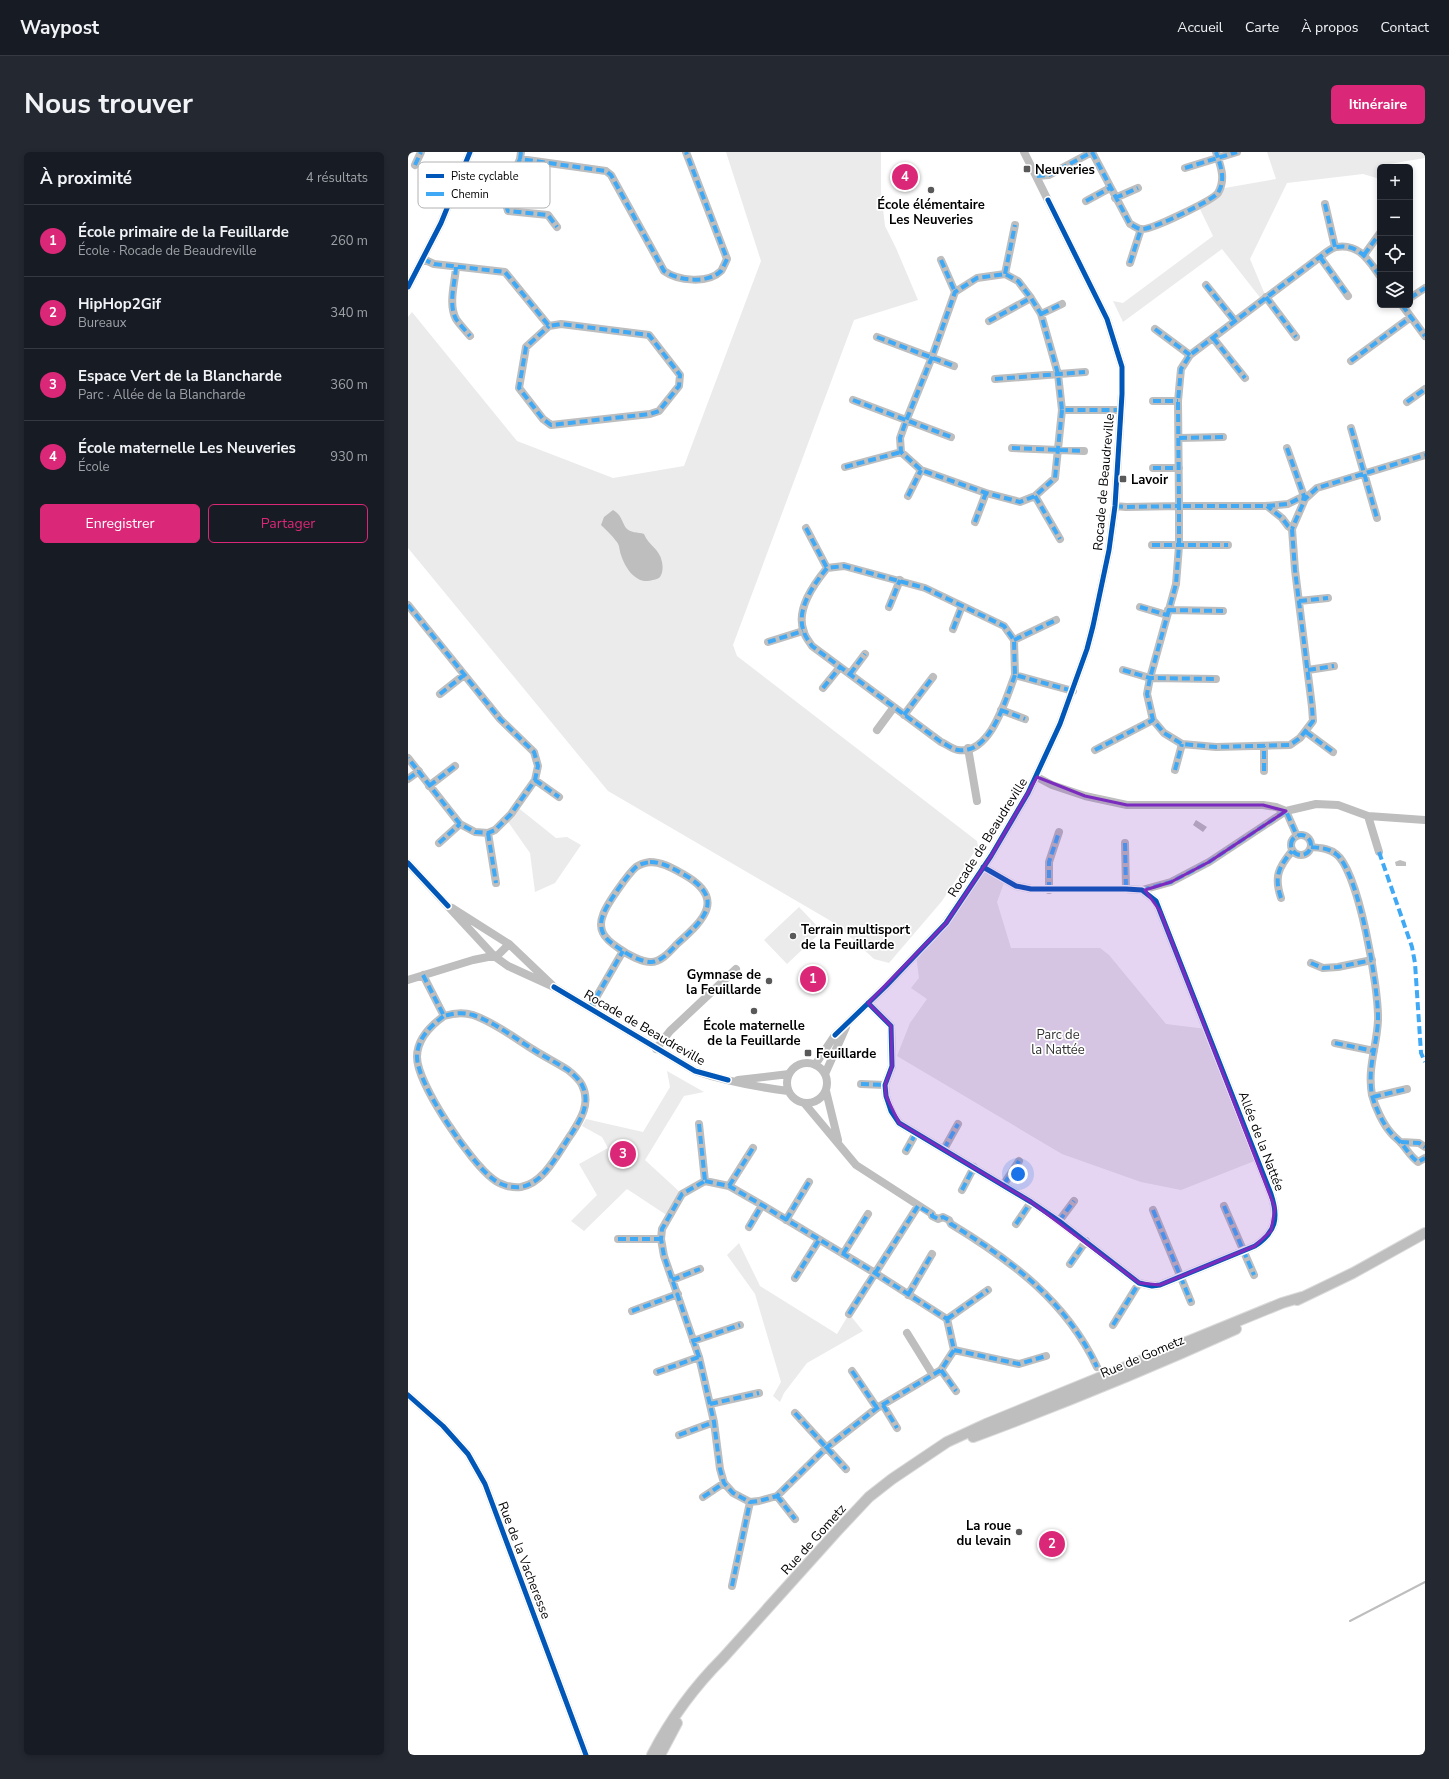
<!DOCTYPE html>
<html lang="fr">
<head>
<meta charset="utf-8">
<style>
  :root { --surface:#171b24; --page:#242831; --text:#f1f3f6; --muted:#9ea1a6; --line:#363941; --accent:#db2777 }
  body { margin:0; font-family:"Nunito Sans",sans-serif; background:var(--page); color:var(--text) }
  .controls { position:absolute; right:12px; top:12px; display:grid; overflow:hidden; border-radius:6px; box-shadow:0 2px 6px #0003 }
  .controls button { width:36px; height:36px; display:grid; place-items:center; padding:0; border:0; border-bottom:1px solid var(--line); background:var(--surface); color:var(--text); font:20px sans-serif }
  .you { position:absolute; left:610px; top:1022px; width:14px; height:14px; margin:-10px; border:3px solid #fff; border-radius:50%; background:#1a73e8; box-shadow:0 0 0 6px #1a73e833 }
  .badge { display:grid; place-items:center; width:26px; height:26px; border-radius:50%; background:var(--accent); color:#fff; font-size:13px; font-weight:700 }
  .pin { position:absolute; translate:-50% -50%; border:2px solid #fff; box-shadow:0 1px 4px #0006 }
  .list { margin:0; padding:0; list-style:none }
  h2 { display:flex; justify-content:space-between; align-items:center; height:52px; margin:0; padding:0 16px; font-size:17px }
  h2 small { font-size:13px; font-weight:400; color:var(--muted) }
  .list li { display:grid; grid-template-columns:26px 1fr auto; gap:12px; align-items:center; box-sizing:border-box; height:72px; padding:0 16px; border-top:1px solid var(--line) }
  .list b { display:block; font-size:15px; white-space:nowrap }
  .list p { margin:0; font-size:13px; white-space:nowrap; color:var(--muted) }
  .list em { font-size:13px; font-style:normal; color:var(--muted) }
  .actions { display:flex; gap:8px; padding:12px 16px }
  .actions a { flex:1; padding:9px 0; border:1px solid var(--accent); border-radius:6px; text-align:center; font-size:14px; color:var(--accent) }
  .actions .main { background:var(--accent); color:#fff }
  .icon { flex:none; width:22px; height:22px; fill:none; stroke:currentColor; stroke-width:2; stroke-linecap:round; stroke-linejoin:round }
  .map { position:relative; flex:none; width:1017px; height:1603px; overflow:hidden; border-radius:6px }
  header { display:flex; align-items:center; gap:24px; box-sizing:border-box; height:56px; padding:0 20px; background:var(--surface); border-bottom:1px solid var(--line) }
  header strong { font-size:19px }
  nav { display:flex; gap:22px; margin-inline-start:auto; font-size:14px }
  .intro { display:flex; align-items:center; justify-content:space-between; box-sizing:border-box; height:96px; padding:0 24px }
  h1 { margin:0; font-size:28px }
  .button { padding:10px 18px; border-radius:6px; background:var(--accent); color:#fff; font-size:14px; font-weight:700 }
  main { display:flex; gap:24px; padding:0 24px }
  aside { flex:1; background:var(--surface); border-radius:6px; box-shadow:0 2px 6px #0003 }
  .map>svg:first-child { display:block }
  .green { fill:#ebebeb }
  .water { fill:#bebebe }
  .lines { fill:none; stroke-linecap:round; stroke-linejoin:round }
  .stream { stroke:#bebebe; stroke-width:2 }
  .major-casing { stroke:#dbdbdb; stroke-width:12 }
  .minor { stroke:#bebebe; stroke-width:8 }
  .major { stroke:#bebebe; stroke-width:10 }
  .quiet { stroke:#3fa9f5; stroke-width:4; stroke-dasharray:8 4; stroke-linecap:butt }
  .cycleway-casing { stroke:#fff; stroke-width:8 }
  .cycleway { stroke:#0057b8; stroke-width:5 }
  .marked { fill:#7b2cbf; fill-opacity:0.2; stroke:#7b2cbf; stroke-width:3; stroke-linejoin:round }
  .poi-dot { fill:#595959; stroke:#fff; stroke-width:1.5 }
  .labels { text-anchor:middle; stroke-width:3.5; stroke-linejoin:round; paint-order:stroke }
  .poi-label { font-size:13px; font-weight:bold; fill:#000; stroke:#fff; text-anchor:start }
  .street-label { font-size:13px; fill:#000; stroke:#fff }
  .park-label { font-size:13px; fill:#323232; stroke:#fff }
  .key { fill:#fff; stroke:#b2b2b2; stroke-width:1 }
  .key-label { font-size:11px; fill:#000 }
</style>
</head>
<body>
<header>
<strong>Waypost</strong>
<nav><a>Accueil</a><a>Carte</a><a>À propos</a><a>Contact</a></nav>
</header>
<div class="intro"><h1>Nous trouver</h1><a class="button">Itinéraire</a></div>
<main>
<aside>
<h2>À proximité<small>4 résultats</small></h2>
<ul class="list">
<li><span class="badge">1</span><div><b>École primaire de la Feuillarde</b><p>École · Rocade de Beaudreville</p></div><em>260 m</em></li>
<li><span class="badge">2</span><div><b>HipHop2Gif</b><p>Bureaux</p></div><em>340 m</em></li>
<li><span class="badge">3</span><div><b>Espace Vert de la Blancharde</b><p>Parc · Allée de la Blancharde</p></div><em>360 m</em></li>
<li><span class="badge">4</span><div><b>École maternelle Les Neuveries</b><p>École</p></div><em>930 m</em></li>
</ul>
<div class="actions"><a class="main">Enregistrer</a><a>Partager</a></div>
</aside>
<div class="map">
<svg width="1017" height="1603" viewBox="0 0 1017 1603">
  <rect width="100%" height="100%" fill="#fff"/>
  <path class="green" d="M318,0H473V39L477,74L488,96L510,148L446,168L325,493L329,504L569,689L570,694L534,749L481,811L466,807L428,772L200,639L0,396V165L4,160L109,289L205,326L276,314L353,109Z
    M859,0H1017V6L975,13L976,15H972V27L955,22L879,31L842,107L858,145L854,148L814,97L715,170L705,149L715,151L805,84L790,53L811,37L868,27Z
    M108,654L148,686L159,685L173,693L147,731L127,740L122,701L98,667Z
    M575,715L597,728L589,750L603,796H692L701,803L758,872L798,877L849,1008L773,1038L733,1030L654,1002L489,904L502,871L519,847L503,836L511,826L508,803Z
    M391,755L414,779L379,812L356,788Z
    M259,919L296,940L276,944L237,1008L274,1042L260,1064L219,1037L176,1079L163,1069L189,1043L171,1012L200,996L194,985L174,974L178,967L235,980L262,935Z
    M331,1091L352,1134L429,1182L441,1162L455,1179L399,1211L376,1241L372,1250L365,1244L373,1230L347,1142L319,1103Z"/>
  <path class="water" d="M205,358C213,362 214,370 218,376C222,381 230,380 236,382C240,393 252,397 254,410C255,414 255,421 252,425C249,428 244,428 240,429C226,430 217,415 213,403C211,398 212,393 208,389C204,383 198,378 193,373L196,365Z
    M788,668L799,675L795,680L785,673Z
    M992,708L998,710V714H988L987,710Z"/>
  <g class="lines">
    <path class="stream" d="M942,1469L1017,1430"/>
    <g class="major-casing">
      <path id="major" d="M889,1148L945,1121L1017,1081
        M565,1285C654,1252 742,1216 828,1177
        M244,1603C263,1566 286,1535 315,1506L430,1378L461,1345L484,1327L539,1290L578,1272L874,1151L894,1145
        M252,1603L269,1571"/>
    </g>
    <path class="minor" d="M113,0L112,7L198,19L203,23L256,119C270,129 300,132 313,119C315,116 317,111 319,107L278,0
      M684,0L722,72C725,73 729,77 733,77C742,79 805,48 810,41C818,27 813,15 808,0
      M112,7C107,19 94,46 100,59L140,63L149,75
      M7,13L13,0
      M777,16L829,0
      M629,24L641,23L684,0
      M707,46L730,36
      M678,49L702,36
      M917,52L927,95
      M956,103L972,81
      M912,105L940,144
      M15,107L26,112L97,120L141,174L153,172L241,183L272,223L271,234L251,259L242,262L143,273L135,267L111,236L118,195L141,174
      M533,108L547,140
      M722,111L733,77
      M48,115C47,131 40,152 48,167C52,173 58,179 62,184
      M597,122L607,73
      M972,124C960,108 951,91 928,95C923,96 916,102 912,105L782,203L773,217L770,249L771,354H859L880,352L892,346L897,347L909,336L1017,303
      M798,133L827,169
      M0,135L33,71L62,0
      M858,145L888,185
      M1002,146L1017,136
      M994,153L1017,184
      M633,162L654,152
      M581,169L623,146
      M747,177L782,203
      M469,185L546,214
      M805,186L837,226
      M943,209L1003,165
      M587,227L677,220
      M445,248L543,285
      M745,249H770
      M999,250L1017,237
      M654,258L647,326L627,344L612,350L578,341L513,318L493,300L492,286L498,269L524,205L547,140L569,126L597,122L610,129L623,146L633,162L650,222L654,258H713
      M943,276L969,366
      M771,286L815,285
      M604,296L676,299
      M879,296L897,347L884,377
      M437,315L493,300
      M745,316H771
      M500,344L513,318
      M627,344L652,387
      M707,354L718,355L771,354V394L768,432L742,526L739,542L745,568L756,581L774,592L808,595L882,593L892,586L905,569L904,555L887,418L884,377L880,374L874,366L859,354
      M567,370L578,341
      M398,376L419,416
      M744,393H820
      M891,449L920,446
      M0,453L92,567L126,600L130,614L127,628L103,662L87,678L80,681L67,680L52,672L0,606
      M481,455L492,428
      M732,455L759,463
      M760,458L815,459
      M545,477L554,454
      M606,488L648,468
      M360,490L395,479
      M715,518L742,526L808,527
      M900,518L926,514
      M442,522L457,502
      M607,523C598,546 583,603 550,598C544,597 538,592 533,590L404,494C401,489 397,485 396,480C387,458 406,432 419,416L436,414L517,436L596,474L606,488L607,523L665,539
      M415,536L432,515
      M32,542L56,523
      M593,558L617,567
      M496,563L525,525
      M469,578L486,555
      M898,580L925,600
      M560,596L569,649
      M687,598L745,568
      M767,618L774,592
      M856,619V594
      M629,625L644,633L677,644L719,653H855L868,655L878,659L908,652L930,653L960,664L1017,668
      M0,627L11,619
      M127,628L151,645
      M21,634L47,614
      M960,664L971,700
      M80,681L88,731
      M883 693a10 10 0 1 1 20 0a10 10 0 1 1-20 0Z
      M31,691L52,672
      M717,691L718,737
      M903,695C912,696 921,696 928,702C951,719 971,838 970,868C969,894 959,916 964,943C967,955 975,972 983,981C986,985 991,988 994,992C999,998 1003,1005 1010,1010L1017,1006
      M242,710C254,710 264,716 275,722C318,746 297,767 270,791C263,798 254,810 243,810C234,810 220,803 212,797C206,793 198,788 195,781C192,775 193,768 195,763C198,753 220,722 228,715C232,712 236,711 242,710Z
      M0,711L86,804L100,814L146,835L287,919C317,929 349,935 380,939
      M641,738V710L651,680
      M734,738L763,730L801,710L878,659L889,684
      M873,746C866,725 870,716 884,699
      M44,756L101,792L144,833
      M903,811L915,816L930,815L964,808
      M15,823L36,864C46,861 55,860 65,863C86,870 108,887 126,898C137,905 149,911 160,918C165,922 171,927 174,933C183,951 173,967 164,981C151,999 137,1031 113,1035C103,1036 92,1033 85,1027C63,1011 9,932 9,905C9,887 22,874 36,864
      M0,828L65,808L90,803L101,792
      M460,851L483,874L484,914L477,933L478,944L483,959L491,971L623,1050L651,1069L731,1131L744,1134L752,1133L847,1094C868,1080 871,1066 863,1042L748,749L734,738L718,737H623L608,734L575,715
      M182,856L215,799
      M927,891L966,899
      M248,897L262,879L328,817
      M379 931a20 20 0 1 1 40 0a20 20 0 1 1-40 0Z
      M407,913L427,883L478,834L538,771L583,704L620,641L652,572L679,497L685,474L701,398L707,354L714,242V215L699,167L616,0
      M417,922L438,875
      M330,928L381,922
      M453,932L477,933
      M418,939L430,988
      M965,945L999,937
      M397,952L448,1013L524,1062V1064L530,1067L535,1065L541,1068L543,1072C604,1109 658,1149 689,1215
      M291,972L297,1029
      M993,990L1011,991L1017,995
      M536,997L550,972
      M498,999L508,981
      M297,1029L321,1034L354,1053L467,1121L539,1167L546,1198L533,1218L469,1256L418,1296L369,1344L351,1349L342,1350L325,1341L316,1331L312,1317L306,1270L291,1205L256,1104L253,1087L254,1077L274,1042Z
      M596,1032L611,1009
      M321,1034L345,996
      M554,1038L566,1015
      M816,1054L846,1123
      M745,1058L783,1150
      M378,1068L401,1030
      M651,1069L666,1049
      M608,1072L623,1050
      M341,1075L354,1053
      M210,1087H253
      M435,1102L460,1062
      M662,1112L678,1089
      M387,1126L411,1088
      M264,1128L292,1117
      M500,1143L524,1102
      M224,1159L270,1142
      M441,1162L510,1054
      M539,1167L580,1138
      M705,1173L731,1131
      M499,1181L525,1223
      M285,1189L332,1173
      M546,1198L611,1212L638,1204
      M533,1218L548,1239
      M444,1219L469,1256
      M249,1220L291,1205
      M0,1243L35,1274L60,1302L77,1332L178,1603
      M302,1252L351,1241
      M475,1253L489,1276
      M387,1261L438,1317
      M271,1283L306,1270
      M369,1344L387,1367
      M295,1345L316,1331
      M324,1434L342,1350"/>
    <use href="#major" class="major"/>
    <path class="quiet" d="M113,0L112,7L198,19L203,23L256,119C270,129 300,132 313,119C315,116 317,111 319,107L278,0
      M684,0L722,72C725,73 729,77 733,77C742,79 805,48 810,41C818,27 813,15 808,0
      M112,7C107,19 94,46 100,59L140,63L149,75
      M7,13L13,0
      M777,16L829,0
      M629,24L641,23L684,0
      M707,46L730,36
      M678,49L702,36
      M917,52L927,95
      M956,103L972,81
      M912,105L940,144
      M15,107L26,112L97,120L141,174L153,172L241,183L272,223L271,234L251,259L242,262L143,273L135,267L111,236L118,195L141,174
      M533,108L547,140
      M722,111L733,77
      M48,115C47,131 40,152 48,167C52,173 58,179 62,184
      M597,122L607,73
      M972,124C960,108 951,91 928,95C923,96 916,102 912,105L782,203L773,217L770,249L771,354H859L880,352L892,346L897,347L909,336L1017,303
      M798,133L827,169
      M858,145L888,185
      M1002,146L1017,136
      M994,153L1017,184
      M633,162L654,152
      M581,169L623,146
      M747,177L782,203
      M469,185L546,214
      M805,186L837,226
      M943,209L1003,165
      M587,227L677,220
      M445,248L543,285
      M745,249H770
      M999,250L1017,237
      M654,258L647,326L627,344L612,350L578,341L513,318L493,300L492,286L498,269L524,205L547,140L569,126L597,122L610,129L623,146L633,162L650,222L654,258H713
      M943,276L969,366
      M771,286L815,285
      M604,296L676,299
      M879,296L897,347L884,377
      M437,315L493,300
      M745,316H771
      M500,344L513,318
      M627,344L652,387
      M707,354L718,355L771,354V394L768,432L742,526L739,542L745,568L756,581L774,592L808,595L882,593L892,586L905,569L904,555L887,418L884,377L880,374L874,366L859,354
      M567,370L578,341
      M398,376L419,416
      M744,393H820
      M891,449L920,446
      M0,453L92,567L126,600L130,614L127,628L103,662L87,678L80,681L67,680L52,672L0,606
      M481,455L492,428
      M732,455L759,463
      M760,458L815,459
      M545,477L554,454
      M606,488L648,468
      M360,490L395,479
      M715,518L742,526L808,527
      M900,518L926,514
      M442,522L457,502
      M607,523C598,546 583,603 550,598C544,597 538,592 533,590L404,494C401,489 397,485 396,480C387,458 406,432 419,416L436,414L517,436L596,474L606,488L607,523L665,539
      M415,536L432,515
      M32,542L56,523
      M593,558L617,567
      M496,563L525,525
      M898,580L925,600
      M687,598L745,568
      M767,618L774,592
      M856,619V594
      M0,627L11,619
      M127,628L151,645
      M21,634L47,614
      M80,681L88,731
      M883 693a10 10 0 1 1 20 0a10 10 0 1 1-20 0Z
      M31,691L52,672
      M717,691L718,737
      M903,695C912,696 921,696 928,702C951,719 971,838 970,868C969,894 959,916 964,943C967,955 975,972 983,981C986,985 991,988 994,992C999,998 1003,1005 1010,1010L1017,1006
      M971,700L1004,795L1007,811L1013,901L1017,910
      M242,710C254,710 264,716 275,722C318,746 297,767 270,791C263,798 254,810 243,810C234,810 220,803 212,797C206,793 198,788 195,781C192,775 193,768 195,763C198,753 220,722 228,715C232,712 236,711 242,710Z
      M641,738V710L651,680
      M734,738L763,730L801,710L878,659L889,684
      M873,746C866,725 870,716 884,699
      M903,811L915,816L930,815L964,808
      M15,823L36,864C46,861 55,860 65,863C86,870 108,887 126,898C137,905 149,911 160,918C165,922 171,927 174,933C183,951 173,967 164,981C151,999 137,1031 113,1035C103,1036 92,1033 85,1027C63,1011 9,932 9,905C9,887 22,874 36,864
      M182,856L215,799
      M927,891L966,899
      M453,932L477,933
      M965,945L999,937
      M291,972L297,1029
      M993,990L1011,991L1017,995
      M536,997L550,972
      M498,999L508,981
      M297,1029L321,1034L354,1053L467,1121L539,1167L546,1198L533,1218L469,1256L418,1296L369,1344L351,1349L342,1350L325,1341L316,1331L312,1317L306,1270L291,1205L256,1104L253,1087L254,1077L274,1042Z
      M596,1032L611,1009
      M321,1034L345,996
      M554,1038L566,1015
      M816,1054L846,1123
      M745,1058L783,1150
      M378,1068L401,1030
      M651,1069L666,1049
      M608,1072L623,1050
      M341,1075L354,1053
      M210,1087H253
      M435,1102L460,1062
      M662,1112L678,1089
      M387,1126L411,1088
      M264,1128L292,1117
      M500,1143L524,1102
      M224,1159L270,1142
      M441,1162L510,1054L524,1062V1064L530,1067L535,1065L541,1068L543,1072C604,1109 658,1149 689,1215
      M539,1167L580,1138
      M705,1173L731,1131
      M285,1189L332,1173
      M546,1198L611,1212L638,1204
      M533,1218L548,1239
      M444,1219L469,1256
      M249,1220L291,1205
      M302,1252L351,1241
      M475,1253L489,1276
      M387,1261L438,1317
      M271,1283L306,1270
      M369,1344L387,1367
      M295,1345L316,1331
      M324,1434L342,1350"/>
    <g class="cycleway-casing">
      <path id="cycleway" d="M0,135L33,71L62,0
        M0,711L40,754
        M146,835L287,919L320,928
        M460,851L483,874L484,914L477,933L478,944L483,959L491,971L623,1050L651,1069L731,1131L744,1134L752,1133L847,1094C868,1080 871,1066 863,1042L748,749L734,738L718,737H623L608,734L575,715
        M427,883L478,834L538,771L583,704L620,641L652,572L679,497L685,474L701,398L707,354L714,242V215L699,167L640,48
        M0,1243L35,1274L60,1302L77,1332L178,1603"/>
    </g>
    <use href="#cycleway" class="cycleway"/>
  </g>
  <path class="marked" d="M629,625L677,644L719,653H855L878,659L801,710L763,730L737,738L752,759L867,1056L863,1079L847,1094L752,1133L731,1131L623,1050L491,971L478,944L477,933L484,914L483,874L460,851L538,771L583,704Z"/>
  <g class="poi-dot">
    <rect x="615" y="13" width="8" height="8" rx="2"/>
    <circle cx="523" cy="38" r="4"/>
    <rect x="711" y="323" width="8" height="8" rx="2"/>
    <circle cx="385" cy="784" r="4"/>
    <circle cx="361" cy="829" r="4"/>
    <circle cx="346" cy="859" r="4"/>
    <rect x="396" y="897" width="8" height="8" rx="2"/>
    <circle cx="611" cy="1380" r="4"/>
  </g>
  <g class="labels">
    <g class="poi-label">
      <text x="627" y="22">Neuveries</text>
      <text x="523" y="57" text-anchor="middle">École élémentaire<tspan x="523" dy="15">Les Neuveries</tspan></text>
      <text x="723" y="332">Lavoir</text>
      <text x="393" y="782">Terrain multisport<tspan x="393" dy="15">de la Feuillarde</tspan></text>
      <text x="353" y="827" text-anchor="end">Gymnase de<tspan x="353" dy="15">la Feuillarde</tspan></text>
      <text x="346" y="878" text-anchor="middle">École maternelle<tspan x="346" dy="15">de la Feuillarde</tspan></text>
      <text x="408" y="906">Feuillarde</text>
      <text x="603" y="1378" text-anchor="end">La roue<tspan x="603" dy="15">du levain</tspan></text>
    </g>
    <g class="street-label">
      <text transform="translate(695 330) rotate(-85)" y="5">Rocade de Beaudreville</text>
      <text transform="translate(579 685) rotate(-58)" y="5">Rocade de Beaudreville</text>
      <text transform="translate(237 875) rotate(30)" y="5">Rocade de Beaudreville</text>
      <text transform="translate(854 989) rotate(69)" y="5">Allée de la Nattée</text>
      <text transform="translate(734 1204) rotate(-23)" y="5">Rue de Gometz</text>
      <text transform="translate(405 1387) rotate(-48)" y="5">Rue de Gometz</text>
      <text transform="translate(117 1408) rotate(69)" y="5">Rue de la Vacheresse</text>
    </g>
    <g class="park-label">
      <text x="650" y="887">Parc de<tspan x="650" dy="15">la Nattée</tspan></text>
    </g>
  </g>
  <rect x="10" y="10" width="132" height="46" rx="6" class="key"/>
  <rect x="18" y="22" width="18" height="4" fill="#0057b8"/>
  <rect x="18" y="40" width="18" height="4" fill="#3fa9f5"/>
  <g class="key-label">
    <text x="43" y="28">Piste cyclable</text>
    <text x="43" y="46">Chemin</text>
  </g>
</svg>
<div class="controls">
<button>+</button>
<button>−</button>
<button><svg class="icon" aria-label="locate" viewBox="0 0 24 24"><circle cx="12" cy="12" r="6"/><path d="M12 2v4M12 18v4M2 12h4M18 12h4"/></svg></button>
<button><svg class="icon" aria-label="layers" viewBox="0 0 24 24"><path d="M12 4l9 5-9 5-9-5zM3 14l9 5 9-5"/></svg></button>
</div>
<div class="you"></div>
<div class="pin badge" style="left:405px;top:827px">1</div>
<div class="pin badge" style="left:644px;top:1392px">2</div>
<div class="pin badge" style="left:215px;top:1002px">3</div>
<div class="pin badge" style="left:497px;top:25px">4</div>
</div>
</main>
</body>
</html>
